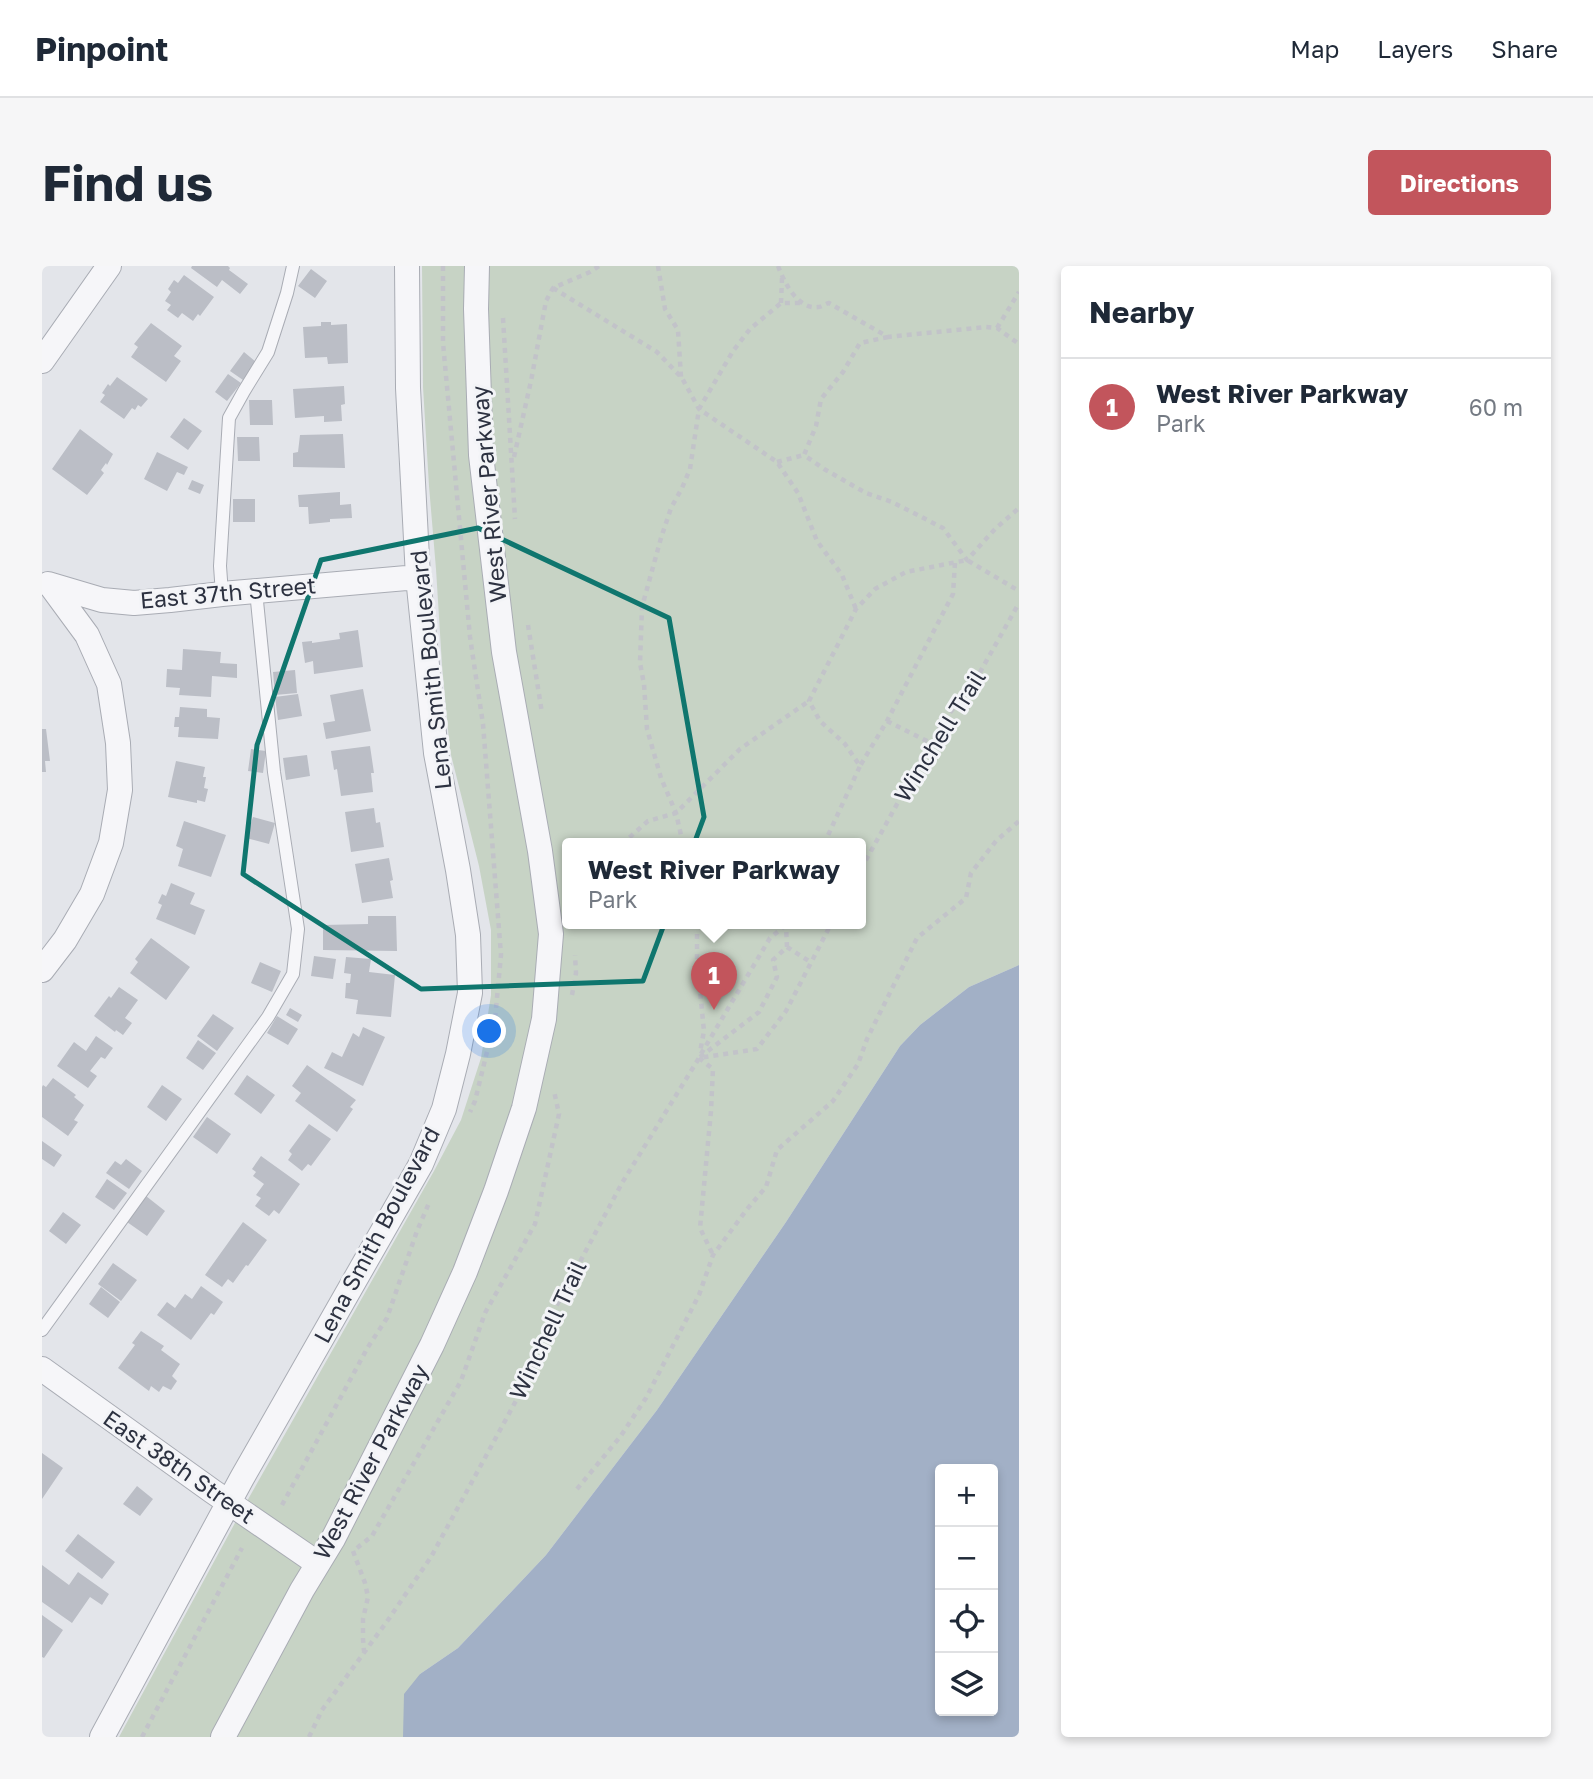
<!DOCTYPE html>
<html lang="en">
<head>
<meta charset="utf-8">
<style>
  :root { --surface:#fff; --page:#f6f6f7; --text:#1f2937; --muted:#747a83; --line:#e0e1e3; --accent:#c2555c }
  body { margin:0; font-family:"Golos Text",sans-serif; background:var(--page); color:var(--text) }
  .controls { position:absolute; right:21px; bottom:21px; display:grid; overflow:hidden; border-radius:7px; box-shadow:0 4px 10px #0003 }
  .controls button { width:63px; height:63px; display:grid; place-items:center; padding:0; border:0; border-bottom:2px solid var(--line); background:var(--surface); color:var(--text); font:35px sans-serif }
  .you { position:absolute; left:448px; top:766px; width:24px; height:24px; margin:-18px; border:5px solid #fff; border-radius:50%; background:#1a73e8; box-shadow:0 0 0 10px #1a73e833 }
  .badge { display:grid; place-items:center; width:46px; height:46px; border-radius:50%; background:var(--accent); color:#fff; font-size:23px; font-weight:700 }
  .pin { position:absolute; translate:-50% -58px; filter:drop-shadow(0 2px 4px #0008) }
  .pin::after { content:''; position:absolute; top:37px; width:24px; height:21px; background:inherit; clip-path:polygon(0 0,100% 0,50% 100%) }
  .popup { position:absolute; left:520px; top:572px; width:304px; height:91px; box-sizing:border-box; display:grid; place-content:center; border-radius:7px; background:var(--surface); filter:drop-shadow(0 2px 5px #0005); font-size:23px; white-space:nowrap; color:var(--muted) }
  .popup b { font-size:26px; color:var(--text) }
  .popup::after { content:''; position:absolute; left:50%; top:100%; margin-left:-14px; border:14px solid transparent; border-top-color:var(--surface) }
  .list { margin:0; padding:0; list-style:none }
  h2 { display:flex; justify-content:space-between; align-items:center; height:91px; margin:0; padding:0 28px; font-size:30px }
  h2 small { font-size:23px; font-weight:400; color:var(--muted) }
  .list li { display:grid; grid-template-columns:46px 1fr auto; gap:21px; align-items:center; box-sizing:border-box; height:98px; padding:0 28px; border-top:2px solid var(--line) }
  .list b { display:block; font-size:26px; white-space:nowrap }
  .list p { margin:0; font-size:23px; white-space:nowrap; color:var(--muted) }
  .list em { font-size:23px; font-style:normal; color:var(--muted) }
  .icon { flex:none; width:38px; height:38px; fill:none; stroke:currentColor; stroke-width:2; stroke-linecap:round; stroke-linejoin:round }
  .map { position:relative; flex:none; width:977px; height:1471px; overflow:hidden; border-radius:7px }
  header { display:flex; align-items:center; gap:42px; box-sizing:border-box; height:98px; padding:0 35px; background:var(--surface); border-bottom:2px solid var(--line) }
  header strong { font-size:33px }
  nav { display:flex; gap:38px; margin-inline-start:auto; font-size:24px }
  .intro { display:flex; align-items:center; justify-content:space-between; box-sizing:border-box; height:168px; padding:0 42px }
  h1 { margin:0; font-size:49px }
  .button { padding:18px 32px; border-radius:7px; background:var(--accent); color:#fff; font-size:24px; font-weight:700 }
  main { display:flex; gap:42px; padding:0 42px }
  aside { flex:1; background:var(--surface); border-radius:7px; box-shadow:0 4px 10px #0003 }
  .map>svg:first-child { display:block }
  .green { fill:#c7d3c5; fill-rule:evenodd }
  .water { fill:#a2b0c6; fill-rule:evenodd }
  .building { fill:#bbbec6 }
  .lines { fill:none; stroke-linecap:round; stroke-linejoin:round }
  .lane-casing { stroke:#a9acb4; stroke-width:14 }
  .street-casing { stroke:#a9acb4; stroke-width:26 }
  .path { stroke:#c2c3c9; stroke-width:4.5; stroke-dasharray:5 5; stroke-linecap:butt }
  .lane { stroke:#f6f6f9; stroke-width:12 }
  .street { stroke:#f6f6f9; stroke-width:24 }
  .marked { fill:none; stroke:#0f766e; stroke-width:5; stroke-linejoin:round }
  .labels { text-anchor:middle; stroke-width:6; stroke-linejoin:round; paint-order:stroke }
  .street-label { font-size:23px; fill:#2d3241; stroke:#f3f4f7 }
</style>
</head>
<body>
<header>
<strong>Pinpoint</strong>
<nav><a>Map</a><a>Layers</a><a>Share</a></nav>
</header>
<div class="intro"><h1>Find us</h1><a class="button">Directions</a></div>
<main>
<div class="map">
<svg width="977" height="1471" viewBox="0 0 977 1471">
  <rect width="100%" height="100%" fill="#e3e5ea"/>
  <path class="green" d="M380,0H977V699L927,721L878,759L858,780L744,956L615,1144L504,1289L416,1382L378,1408L361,1471H77L200,1244L392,905L419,854L439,792L449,729V664L437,600L408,485L400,399L394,303L387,220L381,121ZM525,578H819V658H525Z"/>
  <path class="water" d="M977,699V1471H361L362,1428L378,1408L416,1382L504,1289L615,1144L744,956L858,780L878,759L927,721ZM898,1203H951V1445H898Z"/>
  <path class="building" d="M150,0H186L188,2L187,4L206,18L198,28L180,14L175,21L149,2Z
    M269,3L285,15L273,32L256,20Z
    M142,9L172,31L158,50L156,48L151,55L140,47L136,52L125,44L129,39L123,35L129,26L126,23L132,14L136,17Z
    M279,56H289V59L305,58L306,97L286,98L285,91L263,92L261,61L279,60Z
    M109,57L140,80L132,90L139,95L124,116L89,91L96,81L92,78Z
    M202,86L214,96L201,114L188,105Z
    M186,108L199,117L185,135L173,126Z
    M75,111L106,133L99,141L96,139L93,144L90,142L82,153L58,136L63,129L60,127L66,118L68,120Z
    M302,120L303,138L299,139L300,155L282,156V150L253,152L251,123Z
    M207,134H230L231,159H208Z
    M142,152L160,165L146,184L128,171Z
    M38,163L71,188L65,199L64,197L59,204L62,207L45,229L10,203Z
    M301,168L303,202L251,201V187L256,186L258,169Z
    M195,171H217L218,195H196Z
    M115,186L146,201L142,209L135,206L125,225L102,213Z
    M150,214L162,219L158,228L146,223Z
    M298,226V239L309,238L310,252L288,253V256L267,258L266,241H257L256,229Z
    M191,233H213V256H191Z
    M316,364L321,401L272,408L271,395L263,397L260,376L270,375V377L298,373L297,367Z
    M141,383L179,386L178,397L195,398V412L170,410L169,431L137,429L138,422L124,421L125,403L140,404Z
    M253,404L255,427L233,429L231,406Z
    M321,423L329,465L284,473L281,457L293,455L288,429Z
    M256,428L260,450L236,454L233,431Z
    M138,441L165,443V451L178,452L176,473L136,471L137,461H132L133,451H137Z
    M0,463H4L8,495H3L4,506H0Z
    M328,480L332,507H329L331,526L299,530L295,503L292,504L289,485Z
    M209,483L224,485L221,507L206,505Z
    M265,489L268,510L244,514L241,492Z
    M134,495L163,501L161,511H164L162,522L166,523L163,536L155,534V537L126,531Z
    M332,542L334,557L338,556L342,581L309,586L303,546Z
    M211,551L233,557L227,578L204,572Z
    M142,555L184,569L169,611L136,600L141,583L134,580Z
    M347,592L351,614L348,615L351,632L320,637L313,598Z
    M129,617L153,627L148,638L163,644L153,669L114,653L120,639L116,637L120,628L124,630Z
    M326,650H354L355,685L281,684V659L326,658Z
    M109,672L148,701L124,734L88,707L96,696L93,693Z
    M272,690L294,693L291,713L269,710Z
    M304,691L329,693L327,706L353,709L349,751L314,748L316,734L303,732L304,717H308L309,708L302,707Z
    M218,696L239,705L230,726L209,717Z
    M77,721L96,734L83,752L90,757L81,769L74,764L73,766L52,750L67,730L69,732Z
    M248,742L260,749L256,756L244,749Z
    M171,748L192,762L175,785L155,770Z
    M235,750L256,763L246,779L225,767Z
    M321,761L343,771L321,820L282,802L290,786L300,791L311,767L317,771Z
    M54,770L71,782L63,793L59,791L48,805L55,810L46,822L15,800L32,776L44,785Z
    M156,774L174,787L161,804L144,792Z
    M265,799L314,834L308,841L311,843L295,866L253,835L259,827L250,820Z
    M205,809L233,829L219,848L192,828Z
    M11,812L34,829L32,831L42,839L32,854L36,856L26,870L0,851V821L1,819L4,821Z
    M120,819L140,833L124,855L105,841Z
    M165,851L189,868L175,888L151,871Z
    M267,858L289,873L269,900L266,898L260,905L246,894L250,888L247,885Z
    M0,875L20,889L12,901L0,893Z
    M219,890L258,918L237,948L232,944L227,950L213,940L219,932L214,929L222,918L211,910L214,906L210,903Z
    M84,893L100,905L87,923L64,907L73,895L79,899Z
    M65,913L85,927L72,944L53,931Z
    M104,930L123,945L105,970L85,956Z
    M21,946L39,959L24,978L7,965Z
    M201,956L225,974L206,1000L204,999L191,1017L186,1013L180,1021L163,1009Z
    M71,997L95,1014L79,1035L56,1018Z
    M159,1020L181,1036L172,1049L169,1047L149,1074L115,1049L125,1036L133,1042L143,1028L150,1033Z
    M59,1021L78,1036L66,1052L47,1038Z
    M99,1065L122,1080L119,1084L138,1098L130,1110L135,1115L129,1124L121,1120L117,1126L109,1120L107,1125L76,1102L93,1079L90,1077Z
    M0,1187L21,1202L0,1233Z
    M95,1220L111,1233L98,1250L81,1238Z
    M36,1268L73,1296L60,1313L23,1285Z
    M0,1299L27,1319L36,1306L67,1328L60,1339L48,1331L30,1357L0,1336Z
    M0,1349L21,1364L2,1392L0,1391Z"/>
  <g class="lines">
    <g class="lane-casing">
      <path id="lane" d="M180,328L178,300L187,152L202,125L226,86L245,27L251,0
        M0,1064L226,751L251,708L256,663L232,506L214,325"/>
    </g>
    <g class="street-casing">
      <path id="street" d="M0,95L67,0
        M6,318L60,334L92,337L128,334L180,328L376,311
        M0,704L23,674L50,628L69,577L78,524L76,477L67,418L45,369L9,320
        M0,1103L170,1225L275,1297
        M60,1471L200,1212L379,898L402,843L416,788L428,727L426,669L416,604L394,487L376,311L366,122L365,0
        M181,1471L260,1324L291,1273L390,1079L423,1006L454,925L482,842L502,753L509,668L498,585L462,386L439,189L434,43L435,0"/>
    </g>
    <path class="path" d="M401,0V77L428,371L441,458L459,689L453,753L433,835L428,846
      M616,0L623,43L636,64L639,111
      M736,0C742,16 756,44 776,41C780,41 783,38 787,37L846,71L944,61L955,62L977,78
      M511,22L615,86L640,112L657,143L735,196L756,227L775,275L800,309L814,343
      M739,37L740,12
      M461,52L473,253
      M955,62L977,26
      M846,71L818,77L801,106L779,133L774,160L762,189L782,203L824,227L850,236L901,262L925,294L953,263L977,242
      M472,191L489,115L504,35L511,22L548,6L557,0
      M735,196L762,189
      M913,297L911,328L845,455L818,500L803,478L778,455L767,435L814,343L833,323L864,306L925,294L977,325
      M486,359L500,447
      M845,455L889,477
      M580,578L606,555L634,547L698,483L767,435
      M641,578L634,547L619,512L605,463L602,418L598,397L600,341L619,272L629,242L640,222L648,203L657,143L691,85L708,63L739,37H758
      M782,578L818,500
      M819,603L899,459L937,408L977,337
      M655,658V695L662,765L658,786
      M745,681L770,697
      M530,729L534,707L533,689
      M659,788L728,672L744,659
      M658,791L717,746L735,711L731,694L745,681L744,660
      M657,792L671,803L669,845L658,962L671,989
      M535,1223L578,1171L604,1132L657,1029L671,989L706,942L724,921L735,884L791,835L816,798L825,773L875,672L924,632L929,607L954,575L977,555
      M240,1239L326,1081L345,1052L375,965L387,937
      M315,1282L330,1270L419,1115L443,1047L493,958L517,848L512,825
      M311,1285L323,1317L326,1331L321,1353V1373L322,1385
      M100,1471L200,1282
      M267,1471L280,1444L346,1354L389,1291L488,1109L500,1067L580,917L657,792L715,783L744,745L789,658"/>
    <use href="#lane" class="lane"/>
    <use href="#street" class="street"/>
  </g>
  <path class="marked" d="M436,262L627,352L662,551L601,715L379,723L201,608L215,479L279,294Z"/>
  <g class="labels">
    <g class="street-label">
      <text transform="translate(447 228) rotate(-95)" y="8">West River Parkway</text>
      <text transform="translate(186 327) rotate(-5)" y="8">East 37th Street</text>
      <text transform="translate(389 404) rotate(-96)" y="8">Lena Smith Boulevard</text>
      <text transform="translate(898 470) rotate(-58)" y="8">Winchell Trail</text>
      <text transform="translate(335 969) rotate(-62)" y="8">Lena Smith Boulevard</text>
      <text transform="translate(506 1064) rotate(-65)" y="8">Winchell Trail</text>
      <text transform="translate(329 1196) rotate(-62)" y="8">West River Parkway</text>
      <text transform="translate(137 1201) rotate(35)" y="8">East 38th Street</text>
    </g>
  </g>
</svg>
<div class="controls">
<button>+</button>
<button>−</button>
<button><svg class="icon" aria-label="locate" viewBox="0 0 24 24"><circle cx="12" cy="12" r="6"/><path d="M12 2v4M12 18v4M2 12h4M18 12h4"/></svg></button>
<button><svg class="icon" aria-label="layers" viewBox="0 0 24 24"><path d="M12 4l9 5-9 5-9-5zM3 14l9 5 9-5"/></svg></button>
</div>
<div class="you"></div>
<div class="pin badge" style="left:672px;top:744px">1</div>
<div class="popup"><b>West River Parkway</b>Park</div>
</div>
<aside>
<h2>Nearby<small></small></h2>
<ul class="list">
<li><span class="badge">1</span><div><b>West River Parkway</b><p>Park</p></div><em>60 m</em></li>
</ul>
</aside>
</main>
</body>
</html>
